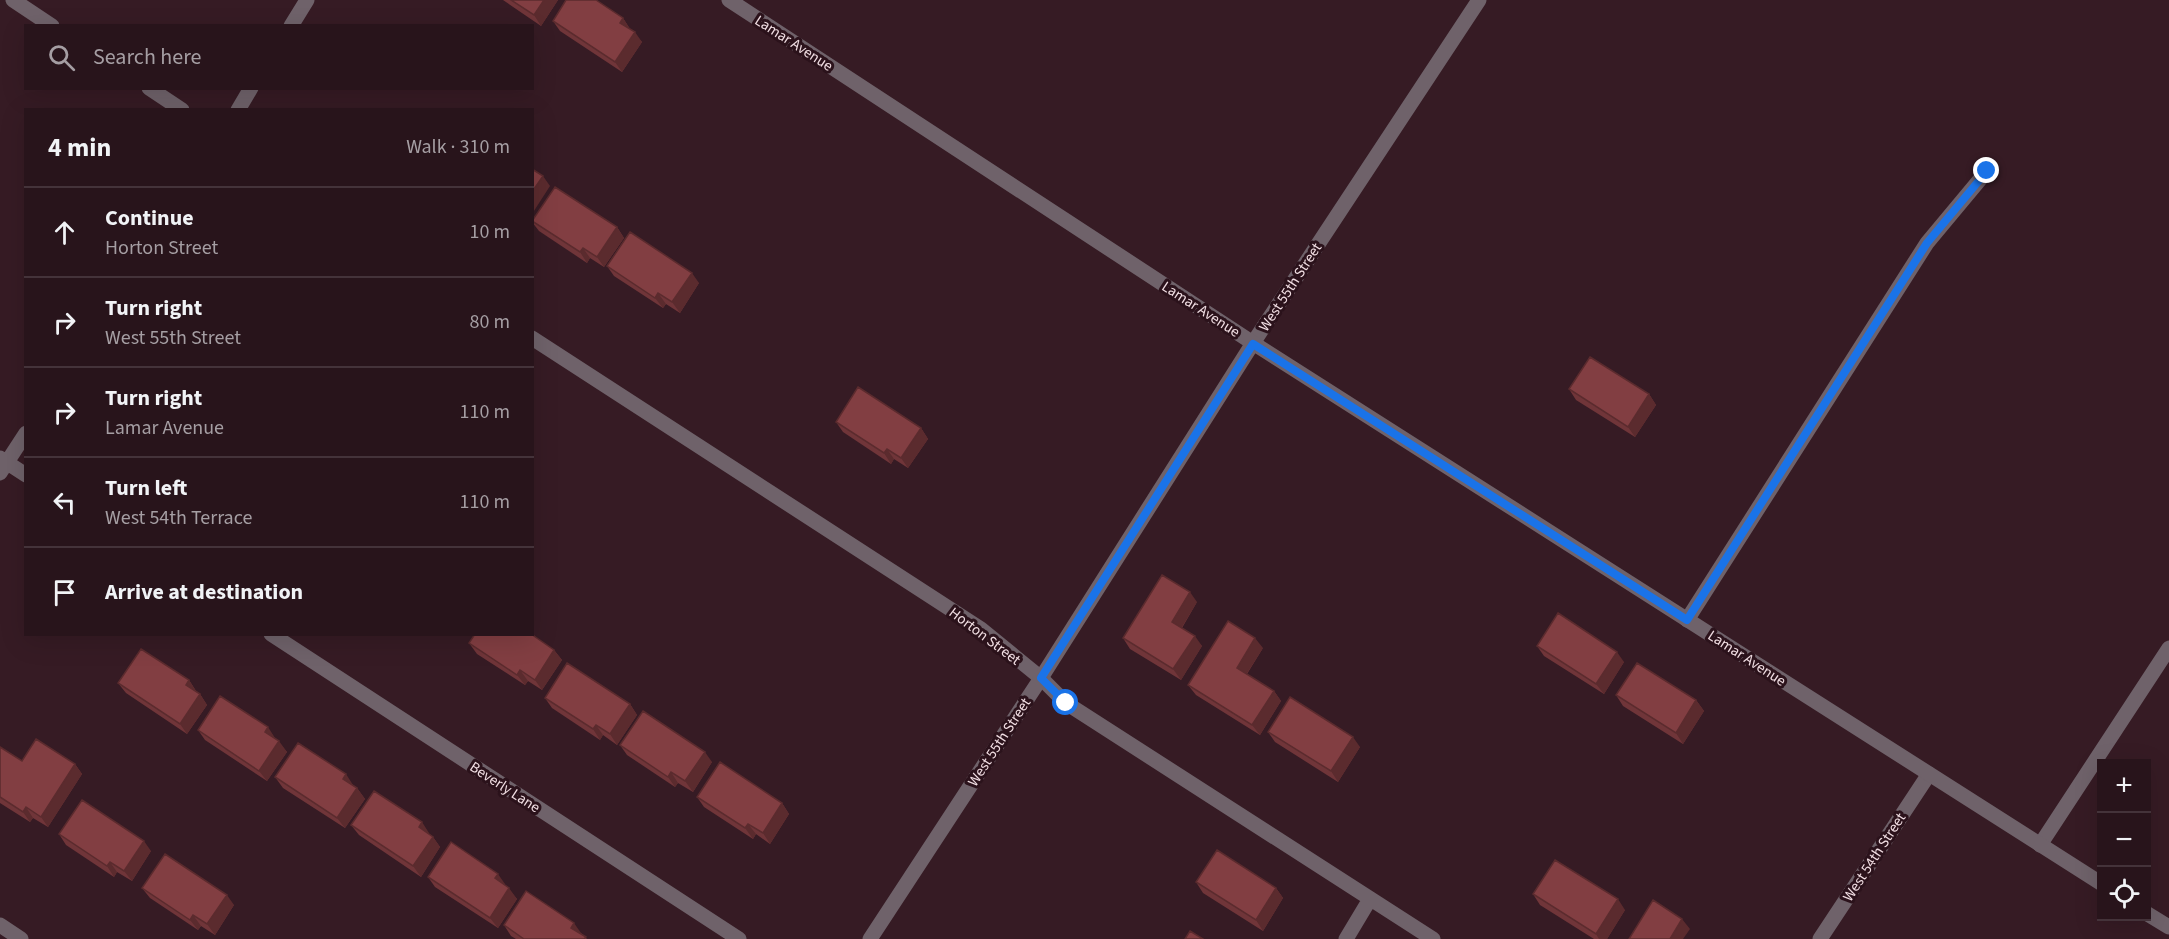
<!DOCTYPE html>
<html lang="en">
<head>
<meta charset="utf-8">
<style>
  :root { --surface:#28141b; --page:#301d24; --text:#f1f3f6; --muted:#a59ea3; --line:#44333a }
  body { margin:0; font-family:"Source Sans 3",sans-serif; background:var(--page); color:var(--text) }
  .controls { position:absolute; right:18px; bottom:18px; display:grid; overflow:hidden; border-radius:0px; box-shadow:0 6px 24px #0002 }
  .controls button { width:54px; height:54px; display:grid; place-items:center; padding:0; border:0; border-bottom:2px solid var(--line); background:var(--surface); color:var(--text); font:30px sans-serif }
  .stop { position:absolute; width:18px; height:18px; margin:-14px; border:4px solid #1a73e8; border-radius:50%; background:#fff }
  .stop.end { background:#1a73e8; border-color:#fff; box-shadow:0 2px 6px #0008 }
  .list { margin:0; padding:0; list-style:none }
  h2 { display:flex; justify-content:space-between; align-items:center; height:78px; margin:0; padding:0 24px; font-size:26px }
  h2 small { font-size:20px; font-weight:400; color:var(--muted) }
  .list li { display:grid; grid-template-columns:39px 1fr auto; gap:18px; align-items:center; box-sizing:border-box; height:90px; padding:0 24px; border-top:2px solid var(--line) }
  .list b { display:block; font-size:22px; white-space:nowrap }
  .list p { margin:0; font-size:20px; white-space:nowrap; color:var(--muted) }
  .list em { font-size:20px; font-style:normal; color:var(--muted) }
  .icon { flex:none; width:33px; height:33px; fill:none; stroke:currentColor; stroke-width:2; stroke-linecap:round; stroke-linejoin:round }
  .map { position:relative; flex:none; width:2169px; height:939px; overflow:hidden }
  .search { position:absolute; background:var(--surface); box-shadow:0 6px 24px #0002; left:24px; top:24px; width:510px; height:66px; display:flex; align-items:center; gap:15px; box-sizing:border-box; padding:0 21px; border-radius:0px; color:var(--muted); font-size:22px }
  .panel { position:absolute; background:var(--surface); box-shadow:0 6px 24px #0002; left:24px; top:108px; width:510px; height:528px; border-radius:0px }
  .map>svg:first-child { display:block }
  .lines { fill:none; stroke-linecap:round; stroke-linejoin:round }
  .minor { stroke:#6f626a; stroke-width:15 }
  .tertiary { stroke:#6f626a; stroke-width:15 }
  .wall { fill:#703539 }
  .shaded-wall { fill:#5b2b2e }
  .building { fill:#823e42; stroke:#5b2b2e; stroke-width:1.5 }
  .route { stroke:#1a73e8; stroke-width:8 }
  .labels { text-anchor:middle; stroke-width:6; stroke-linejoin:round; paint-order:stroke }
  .street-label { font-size:15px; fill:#f1dee3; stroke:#2b121b }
</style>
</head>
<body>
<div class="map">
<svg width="2169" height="939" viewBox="0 0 2169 939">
  <rect width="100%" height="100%" fill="#361b24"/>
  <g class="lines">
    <path class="minor" d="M13,0L52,26
      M291,26L307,0
      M149,88L182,110
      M238,110L251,88
      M532,338L981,629L1041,678L1066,703L1433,939
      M1253,343L1479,0
      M0,458L26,475
      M0,473L26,433
      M1687,620L1927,243L1987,171
      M271,634L739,939
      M2040,845L2169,648
      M0,925L21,939
      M1346,939L1370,899
      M1820,939L1929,774"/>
    <path class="tertiary" d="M729,0L1253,343L2102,884
      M2146,913L2169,927
      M870,939L1041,678L1253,343"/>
  </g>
  <path class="wall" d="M503,0H558L541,26Z
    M623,18L630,29L642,42L622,72L560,31L553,21Z
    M532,222L617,227L624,238L604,267L590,258L587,263L539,231Z
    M607,266L699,283L680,313L666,304L663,308L614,276Z
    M1569,389L1649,394L1656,405L1635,437L1576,400Z
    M836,422L921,428L928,439L908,468L894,459L891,464L843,432Z
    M1197,602L1182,628L1202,646L1181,680L1130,649L1123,638Z
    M469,643L554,650L562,660L542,690L528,681L525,685L477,654Z
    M1537,646L1624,662L1604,694L1544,656Z
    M1263,648L1247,674L1274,691L1281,701L1260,735L1196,695L1188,685Z
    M189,680L196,691L200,694L207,705L187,734L126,693L118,683Z
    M1616,695L1696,700L1704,711L1683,744L1623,706Z
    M545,698L630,704L637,715L617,745L603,735L600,740L552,708Z
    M198,730L275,738L287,752L267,781L205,740Z
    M1268,732L1360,747L1338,782L1275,742Z
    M620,745L712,762L693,792L678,783L675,787L627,755Z
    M0,747L22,761L75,764L82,774L48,827L33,818L30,822L0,803Z
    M275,777L353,785L357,788L365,799L345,828L283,788Z
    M697,797L782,803L789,814L770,844L756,834L753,839L704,807Z
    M351,825L429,833V834L433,837L440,847L421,877L359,835Z
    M59,834L151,851L132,881L117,872L114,877L66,845Z
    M428,877L505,884V885L517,899L498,928L435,887Z
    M1196,882L1276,888L1283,898L1263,931L1203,893Z
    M142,888L234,905L215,935L201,926L198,930L150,898Z
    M1533,894L1625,910L1607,939H1594L1540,905Z
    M504,925L581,933L587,939H516L511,936Z"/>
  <path class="shaded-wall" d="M544,0H558L541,26L534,15Z
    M623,18L630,29L627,33L620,23Z
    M635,32L642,42L622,72L615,62Z
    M543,176L550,186L532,214V192Z
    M617,227L624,238L604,267L597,257Z
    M583,248L590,258L587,263L580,252Z
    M692,273L699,283L680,313L672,302Z
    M658,293L666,304L663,308L655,298Z
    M1649,394L1656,405L1635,437L1628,427Z
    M921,428L928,439L908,468L901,458Z
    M887,449L894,459L891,464L884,453Z
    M1190,592L1197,602L1179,632L1172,622Z
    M1195,636L1202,646L1181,680L1173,669Z
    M1255,638L1263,648L1244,678L1237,668Z
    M554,650L562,660L542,690L535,680Z
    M1617,652L1624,662L1604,694L1596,684Z
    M520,670L528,681L525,685L517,675Z
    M189,680L196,691L193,695L186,685Z
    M1274,691L1281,701L1260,735L1252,725Z
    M200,694L207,705L187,734L180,724Z
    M1696,700L1704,711L1683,744L1676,733Z
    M630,704L637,715L617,745L610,734Z
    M596,725L603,735L600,740L593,729Z
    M268,727L275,738L272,742L265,732Z
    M1353,737L1360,747L1338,782L1331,771Z
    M279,741L287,752L267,781L259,771Z
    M705,752L712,762L693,792L685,781Z
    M75,764L82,774L48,827L41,817Z
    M671,772L678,783L675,787L668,777Z
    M346,774L353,785L350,789L343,779Z
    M357,788L365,799L345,828L337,818Z
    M782,803L789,814L770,844L763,833Z
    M26,807L33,818L30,822L23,812Z
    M422,822L429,833L426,838L419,827Z
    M748,824L756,834L753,839L745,828Z
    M433,837L440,847L421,877L413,866Z
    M144,841L151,851L132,881L124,871Z
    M110,862L117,872L114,877L107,866Z
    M498,874L505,884L502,889L495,878Z
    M509,888L517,899L498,928L490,918Z
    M1276,888L1283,898L1263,931L1256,920Z
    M227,895L234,905L215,935L207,924Z
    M1618,899L1625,910L1607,939H1599L1596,934Z
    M193,915L201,926L198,930L190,920Z
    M1682,919L1690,929L1683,939H1670Z
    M574,923L581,933L578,938L571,928Z"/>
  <path class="building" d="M511,0H544L534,15Z
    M566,0H596L623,18L620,23L635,32L615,62L553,21Z
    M532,169L543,176L532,192Z
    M555,187L617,227L597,257L583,248L580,252L532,221Z
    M630,232L692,273L672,302L658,293L655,298L607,266Z
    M1590,357L1649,394L1628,427L1569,389Z
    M858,387L921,428L901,458L887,449L884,453L836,422Z
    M1162,575L1190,592L1172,622L1195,636L1173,669L1123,638Z
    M1558,613L1617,652L1596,684L1537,646Z
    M1228,621L1255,638L1237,668L1274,691L1252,725L1188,685Z
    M475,634H531L554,650L535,680L520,670L517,675L469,643Z
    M141,649L189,680L186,685L200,694L180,724L118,683Z
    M567,663L630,704L610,734L596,725L593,729L545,698Z
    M1637,663L1696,700L1676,733L1616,695Z
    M220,696L268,727L265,732L279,741L259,771L198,730Z
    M1290,697L1353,737L1331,771L1268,732Z
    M643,711L705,752L685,781L671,772L668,777L620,745Z
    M36,739L75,764L41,817L26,807L23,812L0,797V747L22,761Z
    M298,743L346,774L343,779L357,788L337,818L275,777Z
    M720,762L782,803L763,833L748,824L745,828L697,797Z
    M374,791L422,822L419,827L433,837L413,866L351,825Z
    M82,800L144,841L124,871L110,862L107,866L59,834Z
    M451,842L498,874L495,878L509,888L490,918L428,877Z
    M1217,850L1276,888L1256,920L1196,882Z
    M165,854L227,895L207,924L193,915L190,920L142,888Z
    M1555,860L1618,899L1596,934L1533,894Z
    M526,891L574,923L571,928L586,937L584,939H524L504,925Z
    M1653,900L1682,919L1670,939H1629Z
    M1190,931L1203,939H1185Z"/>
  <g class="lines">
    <path class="route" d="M1066,703L1041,678L1253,344L1687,620L1927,243L1987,171"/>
  </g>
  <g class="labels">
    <g class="street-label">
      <text transform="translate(794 43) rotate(33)" y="5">Lamar Avenue</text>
      <text transform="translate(1290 287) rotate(-57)" y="5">West 55th Street</text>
      <text transform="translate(1201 309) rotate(33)" y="5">Lamar Avenue</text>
      <text transform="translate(985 636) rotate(37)" y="5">Horton Street</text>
      <text transform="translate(1747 658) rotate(33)" y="5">Lamar Avenue</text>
      <text transform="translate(999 742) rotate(-57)" y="5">West 55th Street</text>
      <text transform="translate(505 787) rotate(33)" y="5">Beverly Lane</text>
      <text transform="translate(1874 857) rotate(-57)" y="5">West 54th Street</text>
    </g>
  </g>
</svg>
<div class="controls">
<button>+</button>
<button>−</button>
<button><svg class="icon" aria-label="locate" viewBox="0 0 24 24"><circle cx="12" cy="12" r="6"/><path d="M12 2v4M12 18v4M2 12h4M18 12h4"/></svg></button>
</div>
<div class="stop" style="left:1066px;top:703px"></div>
<div class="stop end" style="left:1987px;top:171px"></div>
<div class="search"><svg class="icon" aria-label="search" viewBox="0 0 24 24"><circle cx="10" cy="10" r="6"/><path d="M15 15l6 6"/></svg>Search here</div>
<section class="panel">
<h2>4 min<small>Walk · 310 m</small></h2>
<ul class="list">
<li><svg class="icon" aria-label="ahead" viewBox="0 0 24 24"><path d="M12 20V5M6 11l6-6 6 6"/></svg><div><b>Continue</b><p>Horton Street</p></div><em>10 m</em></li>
<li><svg class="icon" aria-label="right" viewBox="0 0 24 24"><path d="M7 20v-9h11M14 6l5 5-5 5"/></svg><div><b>Turn right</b><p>West 55th Street</p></div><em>80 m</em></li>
<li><svg class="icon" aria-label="right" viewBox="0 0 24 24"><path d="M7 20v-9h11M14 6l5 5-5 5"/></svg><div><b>Turn right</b><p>Lamar Avenue</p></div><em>110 m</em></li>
<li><svg class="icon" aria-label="left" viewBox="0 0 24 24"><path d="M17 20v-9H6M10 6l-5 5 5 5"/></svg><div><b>Turn left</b><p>West 54th Terrace</p></div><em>110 m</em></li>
<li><svg class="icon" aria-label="arrive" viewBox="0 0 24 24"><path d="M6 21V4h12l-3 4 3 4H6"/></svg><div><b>Arrive at destination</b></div></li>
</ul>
</section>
</div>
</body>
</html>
